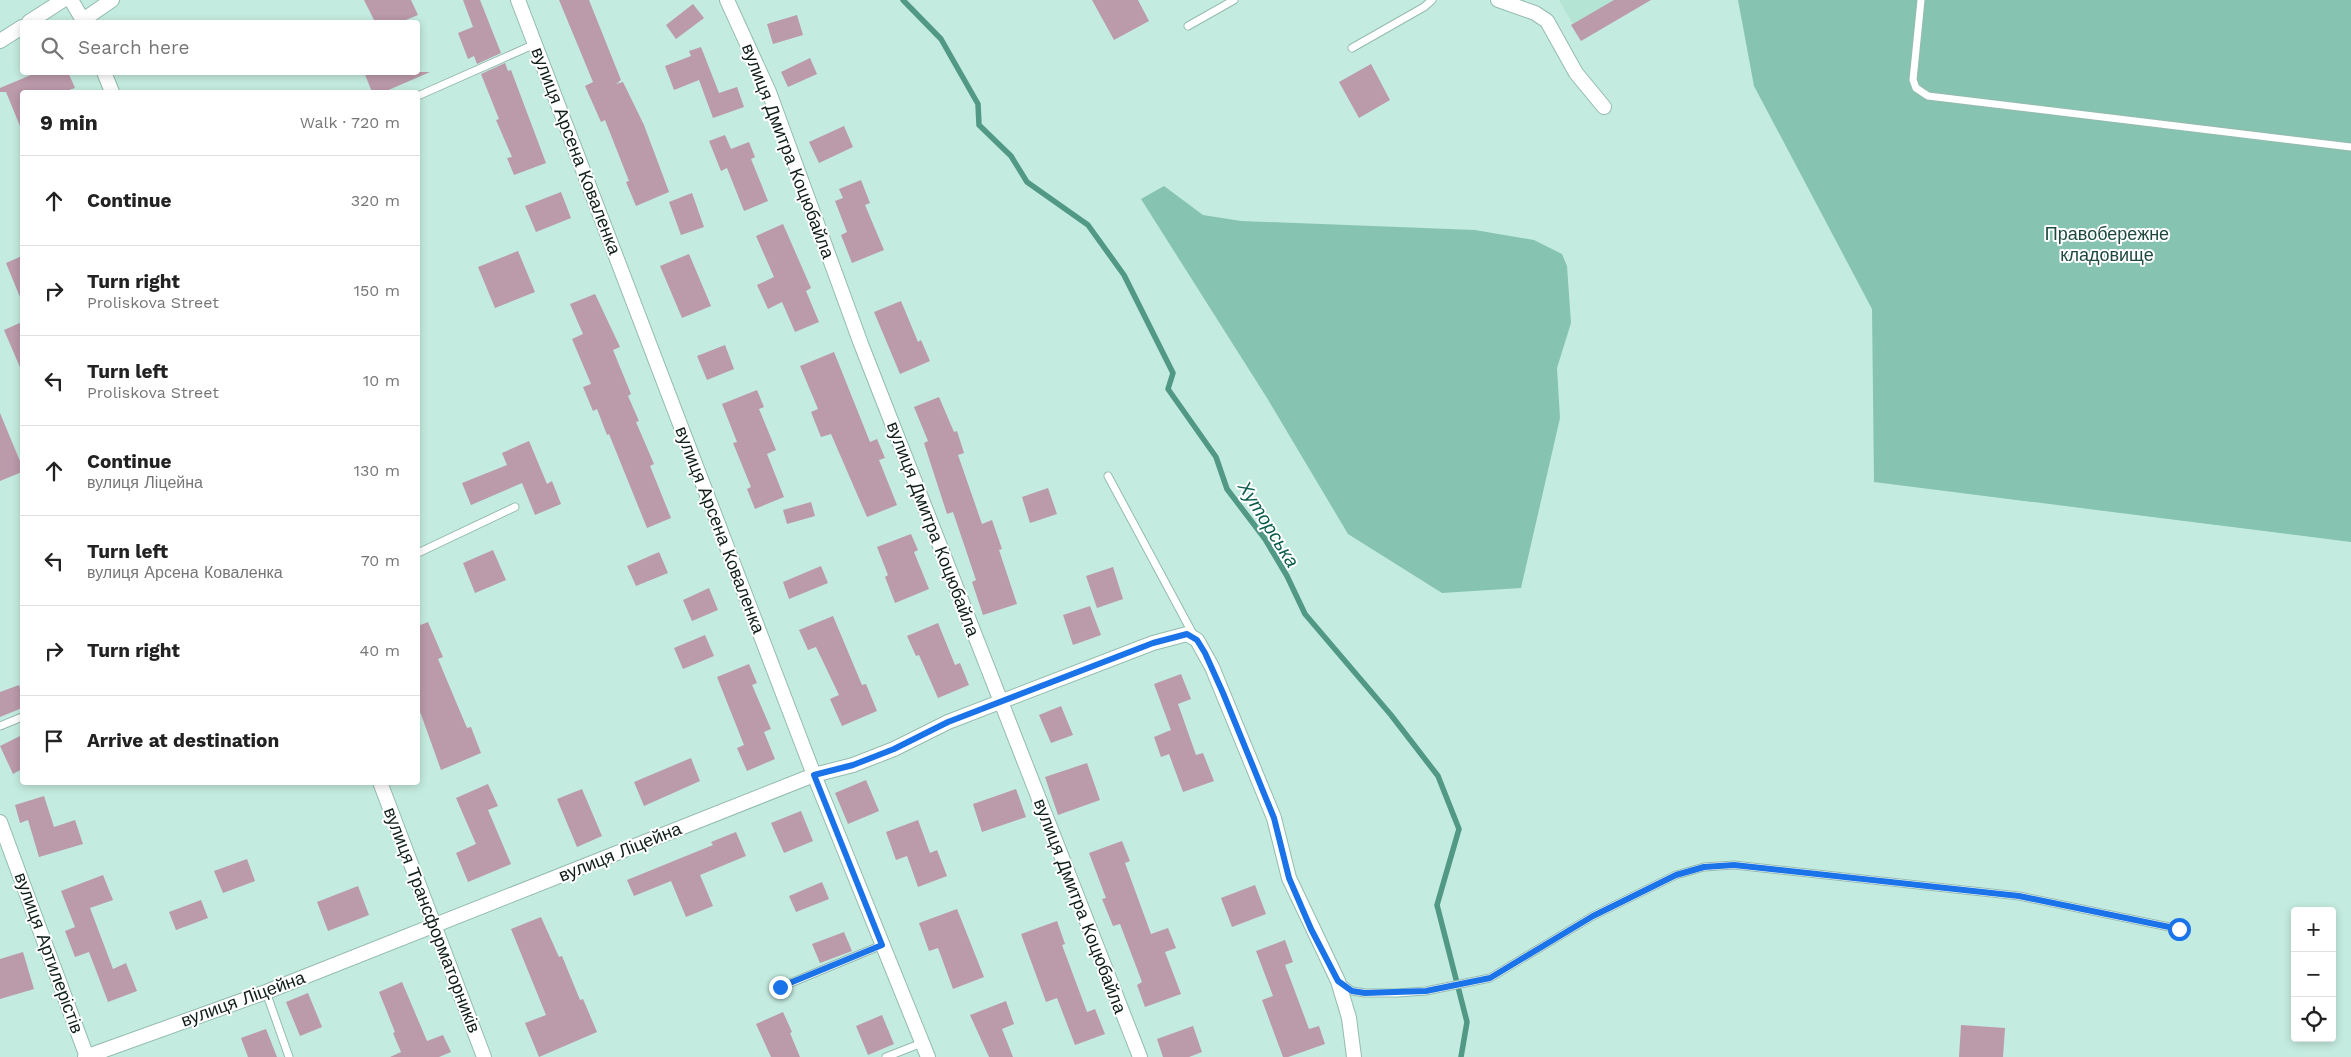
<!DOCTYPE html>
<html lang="en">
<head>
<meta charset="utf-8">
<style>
  :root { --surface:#fff; --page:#f6f6f6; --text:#222; --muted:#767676; --line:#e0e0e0 }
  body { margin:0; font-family:"Work Sans",sans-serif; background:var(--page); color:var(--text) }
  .controls { position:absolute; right:15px; bottom:15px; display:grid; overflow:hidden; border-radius:5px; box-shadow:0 2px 8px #0003 }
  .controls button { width:45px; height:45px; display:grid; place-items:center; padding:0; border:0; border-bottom:1px solid var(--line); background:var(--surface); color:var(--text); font:25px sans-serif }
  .stop { position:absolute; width:15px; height:15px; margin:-11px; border:4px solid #1a73e8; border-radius:50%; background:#fff }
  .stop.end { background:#1a73e8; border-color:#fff; box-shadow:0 1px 5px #0008 }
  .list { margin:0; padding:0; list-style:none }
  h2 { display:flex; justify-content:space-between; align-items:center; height:65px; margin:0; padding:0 20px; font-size:21px }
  h2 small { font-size:16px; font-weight:400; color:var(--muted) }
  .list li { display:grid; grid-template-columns:32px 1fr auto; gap:15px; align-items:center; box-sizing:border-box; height:90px; padding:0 20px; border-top:1px solid var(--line) }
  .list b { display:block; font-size:19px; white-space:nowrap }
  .list p { margin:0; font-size:16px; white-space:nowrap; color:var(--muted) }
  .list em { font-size:16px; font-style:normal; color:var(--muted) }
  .icon { flex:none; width:28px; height:28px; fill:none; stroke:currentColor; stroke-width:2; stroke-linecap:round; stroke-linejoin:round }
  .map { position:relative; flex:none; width:2351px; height:1057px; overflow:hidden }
  .search { position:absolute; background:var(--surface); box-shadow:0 2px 8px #0003; left:20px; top:20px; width:400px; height:55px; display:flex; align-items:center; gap:12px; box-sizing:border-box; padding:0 18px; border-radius:5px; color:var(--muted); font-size:19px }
  .panel { position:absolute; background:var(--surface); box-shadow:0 2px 8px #0003; left:20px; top:90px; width:400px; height:695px; border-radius:5px }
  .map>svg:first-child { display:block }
  .built { fill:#b3e4d4 }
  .green { fill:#86c3b1 }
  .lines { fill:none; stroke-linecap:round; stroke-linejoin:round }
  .stream { stroke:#519985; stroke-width:5.5 }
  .building { fill:#bb9aaa }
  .lane-casing { stroke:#94bbaf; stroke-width:9 }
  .street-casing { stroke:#94bbaf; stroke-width:16 }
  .lane { stroke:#fff; stroke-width:7 }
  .street { stroke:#fff; stroke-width:14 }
  .route { stroke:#1a73e8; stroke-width:6 }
  .labels { text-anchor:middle; stroke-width:4; stroke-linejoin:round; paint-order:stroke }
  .street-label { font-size:18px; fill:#101f1b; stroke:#fff }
  .park-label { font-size:18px; fill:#1e493e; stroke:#fff }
  .water-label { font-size:19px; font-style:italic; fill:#0a5c4b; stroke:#fff }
</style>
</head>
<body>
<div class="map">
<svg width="2351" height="1057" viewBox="0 0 2351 1057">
  <rect width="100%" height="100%" fill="#c4ebdf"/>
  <path class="built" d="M1559,0H1632L1577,31Z"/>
  <path class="green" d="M1738,0H2351V542L1874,482L1872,309L1754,86Z
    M1164,186L1203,215L1241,221L1475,230L1534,240L1562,254L1567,266L1571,323L1557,368L1560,418L1521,588L1442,593L1348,534L1267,398L1141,199Z"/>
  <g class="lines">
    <path class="stream" d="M903,0L941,39L978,104L979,125L1011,156L1027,182L1088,225L1124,275L1173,373L1168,389L1216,457L1227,489L1265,539L1287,576L1305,614L1391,715L1438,776L1459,829L1437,905L1467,1022L1461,1057"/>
  </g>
  <path class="building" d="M364,0H411L418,15L401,22H375Z
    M463,0H480L501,53L477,64L474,56L468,59L458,33L473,27Z
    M559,0H589L621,80L616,84L623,82L644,125L669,192L636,206L626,182L629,181L605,120L601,122L585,86L593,82Z
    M1092,0H1138L1149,21L1114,40Z
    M1614,0H1651L1581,41L1571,25Z
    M693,4L704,18L676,39L666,25Z
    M797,15L803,35L773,44L767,24Z
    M701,47L719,93L737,87L744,107L713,118L699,80L674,90L665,66L691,56L689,51Z
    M810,58L817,74L788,87L781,72Z
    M505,63L508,71L511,70L546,163L514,175L507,158L512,157L496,120L499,119L481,74Z
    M1371,64L1390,100L1359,118L1339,82Z
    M38,72H68L75,88L63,92H22V131L6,92H0V88Z
    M364,72H430L384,92H372Z
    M844,126L853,147L819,163L809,142Z
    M725,135L731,149L749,142L755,157L751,159L768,201L744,211L727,168L721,171L709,141Z
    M861,180L870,203L865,205L884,250L852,263L841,235L847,232L835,201L843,198L839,189Z
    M561,192L571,218L536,232L525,206Z
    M692,193L704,227L681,235L669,202Z
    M783,224L811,288L806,291L819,322L795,332L782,302L768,309L757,285L774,277L756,236Z
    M518,251L535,292L495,308L478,267Z
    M689,254L711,306L682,318L660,266Z
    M22,256V302L6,263Z
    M595,294L620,347L613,350L631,394L628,396L639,421L636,422L654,464L650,466L671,518L647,528L609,434L607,435L597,409L593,411L583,387L591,384L572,339L583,334L570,304Z
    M901,301L918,342L921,340L930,361L900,374L874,312Z
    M22,322V372L4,330Z
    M725,345L734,369L707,380L697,356Z
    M834,352L870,442L877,439L885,458L879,460L897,505L867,517L831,434L821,437L811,412L818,409L800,366Z
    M757,390L764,407L759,409L776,450L767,454L784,497L755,509L747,489L751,487L733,443L737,442L722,404Z
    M939,397L954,432L957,431L964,453L958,455L982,524L992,520L1002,549L999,550L1017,604L983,615L972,582L976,580L953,512L947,514L924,443L928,441L914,407Z
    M0,413L22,466V472L0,481Z
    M529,441L547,484L552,481L561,504L535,515L522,483L471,505L462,483L507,465L502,453Z
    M1048,488L1057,514L1030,523L1022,497Z
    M811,502L815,516L787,524L783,510Z
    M911,534L918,550L914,552L929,589L895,603L885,577L888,575L877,547Z
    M493,550L506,580L475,593L463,563Z
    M659,552L668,573L636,586L627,566Z
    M821,566L828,583L789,599L783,582Z
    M1113,567L1123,599L1097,608L1086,576Z
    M709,588L718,610L692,621L683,600Z
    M1090,606L1101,635L1073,645L1063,615Z
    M833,616L862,685L866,684L877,711L842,726L830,699L839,695L816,647L808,650L799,630Z
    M428,622L443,657L438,659L467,728L471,727L481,753L441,770L418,706V626Z
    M938,623L955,665L960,663L969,685L938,698L919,655L916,656L907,636Z
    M705,635L714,656L683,669L674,648Z
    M749,664L757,683L752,685L771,729L764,732L775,759L747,771L737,748L744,745L717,677Z
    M1181,674L1191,699L1178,704L1196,755L1203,753L1214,781L1183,792L1169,754L1161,757L1154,737L1171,730L1154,684Z
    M19,685L22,695V708L0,717V692Z
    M1061,706L1073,735L1051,743L1039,715Z
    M22,735V769L13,774L0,746Z
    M691,758L700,781L644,806L634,782Z
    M1087,763L1100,800L1058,815L1045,777Z
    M866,780L879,811L848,824L835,793Z
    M488,784L498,806L488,810L511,864L468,882L456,853L476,844L456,798Z
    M582,789L602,836L577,847L557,799Z
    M1016,789L1026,817L982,832L973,804Z
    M44,796L54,827L75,820L83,844L39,857L28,820L20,823L15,805Z
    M801,811L813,841L784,853L771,823Z
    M918,820L930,853L937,850L947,876L918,887L907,856L896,860L886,832Z
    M736,832L746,856L700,875L713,906L686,917L671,881L634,896L627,880L713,845L711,842Z
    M1122,841L1130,861L1125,863L1151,934L1168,928L1176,948L1165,952L1181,994L1145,1007L1137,985L1142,982L1120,924L1113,926L1102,899L1106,898L1089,853Z
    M247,859L255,881L223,893L214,871Z
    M103,875L113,900L90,908L113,969L126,963L137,991L108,1002L89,952L75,957L65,931L75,927L61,891Z
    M822,882L829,899L796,912L789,896Z
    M1255,885L1266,914L1232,927L1221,898Z
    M358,886L369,915L328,931L317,902Z
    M201,900L208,918L176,930L169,912Z
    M957,909L984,977L953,989L938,948L929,951L919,923Z
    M541,917L559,957L562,956L580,1000L583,999L597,1032L539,1057L525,1023L546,1015L511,929Z
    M1057,921L1065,944L1062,945L1087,1012L1095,1009L1105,1034L1075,1045L1057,998L1046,1002L1021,934Z
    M844,932L852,951L820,963L812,944Z
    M1285,940L1293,962L1285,965L1309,1029L1319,1026L1325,1044L1288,1057H1283L1262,1000L1273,996L1256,951Z
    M23,952L34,989L0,999V959Z
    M402,982L427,1041L443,1035L451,1052L439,1057H390L401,1052L393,1033L395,1032L379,992Z
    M308,993L322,1027L300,1036L286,1002Z
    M1006,1001L1014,1024L1002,1029L1013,1057H989L970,1015Z
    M783,1012L792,1032L790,1033L800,1057H771L756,1024Z
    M882,1015L894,1044L868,1055L856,1026Z
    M1961,1025L2005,1028L2003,1057H1959Z
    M1193,1026L1202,1052L1189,1057H1163L1157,1039Z
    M266,1029L277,1057H248L241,1038Z"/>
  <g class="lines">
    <g class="lane-casing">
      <path id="lane" d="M1921,0L1913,80L1916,88L1928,96L2351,147
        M1188,26L1234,0
        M1352,48L1424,7L1432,0
        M420,95L535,44
        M1108,476L1194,636
        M418,553L515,507
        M0,726L22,717
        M1340,982L1352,991L1365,993H1397L1426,991L1490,978L1593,916L1676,875L1704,867L1734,865L2019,896L2179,929
        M781,987L882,945
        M266,992L289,1057
        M886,1057L922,1043"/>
    </g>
    <g class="street-casing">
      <path id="street" d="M71,0L84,22
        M518,0L814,775L928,1057
        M727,0L769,92L861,344L1140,1057
        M1498,0L1535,13L1547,21L1576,73L1604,107
        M83,20L112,0
        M29,22L63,0
        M0,41L22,27
        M104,72L112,92
        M380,782L484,1057
        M0,822L87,1057
        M85,1057L266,992L814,775L853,765L894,749L948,722L1153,643L1187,634L1197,640L1212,667L1274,818L1289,878L1338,981L1349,1018L1354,1057"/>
    </g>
    <use href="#lane" class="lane"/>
    <use href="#street" class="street"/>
  </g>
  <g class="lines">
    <path class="route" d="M780,987L882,945L814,775L853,765L894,749L948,722L1153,643L1187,634L1197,640L1205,653L1223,693L1274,818L1289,878L1311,929L1338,981L1352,991L1365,993L1426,991L1490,978L1593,916L1676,875L1704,867L1734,865L2019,896L2179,929"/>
  </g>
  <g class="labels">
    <g class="street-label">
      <text transform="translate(576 151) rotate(69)" y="6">вулиця Арсена Коваленка</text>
      <text transform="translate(788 151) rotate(69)" y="6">вулиця Дмитра Коцюбайла</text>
      <text transform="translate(933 529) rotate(69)" y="6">вулиця Дмитра Коцюбайла</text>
      <text transform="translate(720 530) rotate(69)" y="6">вулиця Арсена Коваленка</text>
      <text transform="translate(620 852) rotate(-22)" y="6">вулиця Ліцейна</text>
      <text transform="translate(1080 906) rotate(69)" y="6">вулиця Дмитра Коцюбайла</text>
      <text transform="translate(432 920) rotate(69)" y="6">вулиця Трансформаторників</text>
      <text transform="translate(49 953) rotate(70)" y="6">вулиця Артилерістів</text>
      <text transform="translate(243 999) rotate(-20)" y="6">вулиця Ліцейна</text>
    </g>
    <g class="park-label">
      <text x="2107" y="240">Правобережне<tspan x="2107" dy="21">кладовище</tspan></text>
    </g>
    <g class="water-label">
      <text transform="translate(1269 524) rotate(58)" y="7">Хуторська</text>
    </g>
  </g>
</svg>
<div class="controls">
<button>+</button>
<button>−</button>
<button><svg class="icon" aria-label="locate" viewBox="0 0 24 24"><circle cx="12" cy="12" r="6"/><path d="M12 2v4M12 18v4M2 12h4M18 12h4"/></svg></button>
</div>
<div class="stop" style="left:2179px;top:929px"></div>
<div class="stop end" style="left:780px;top:987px"></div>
<div class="search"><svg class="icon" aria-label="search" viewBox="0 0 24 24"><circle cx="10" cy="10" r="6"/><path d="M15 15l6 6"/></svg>Search here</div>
<section class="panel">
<h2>9 min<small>Walk · 720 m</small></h2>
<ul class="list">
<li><svg class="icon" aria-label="ahead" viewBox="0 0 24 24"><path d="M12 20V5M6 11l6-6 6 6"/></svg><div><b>Continue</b></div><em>320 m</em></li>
<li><svg class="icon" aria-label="right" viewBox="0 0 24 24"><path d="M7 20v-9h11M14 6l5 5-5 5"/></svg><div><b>Turn right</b><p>Proliskova Street</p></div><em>150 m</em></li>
<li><svg class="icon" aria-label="left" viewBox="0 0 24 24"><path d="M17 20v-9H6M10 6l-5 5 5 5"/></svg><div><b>Turn left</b><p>Proliskova Street</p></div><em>10 m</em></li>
<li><svg class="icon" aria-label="ahead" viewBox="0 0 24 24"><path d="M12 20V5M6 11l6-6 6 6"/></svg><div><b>Continue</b><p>вулиця Ліцейна</p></div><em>130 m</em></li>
<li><svg class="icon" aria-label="left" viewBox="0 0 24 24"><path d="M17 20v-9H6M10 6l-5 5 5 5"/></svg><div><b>Turn left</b><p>вулиця Арсена Коваленка</p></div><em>70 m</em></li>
<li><svg class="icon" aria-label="right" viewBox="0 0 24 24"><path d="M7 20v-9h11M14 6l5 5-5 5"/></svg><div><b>Turn right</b></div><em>40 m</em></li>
<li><svg class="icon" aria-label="arrive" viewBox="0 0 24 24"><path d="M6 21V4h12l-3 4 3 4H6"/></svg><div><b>Arrive at destination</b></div></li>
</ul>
</section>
</div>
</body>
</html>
